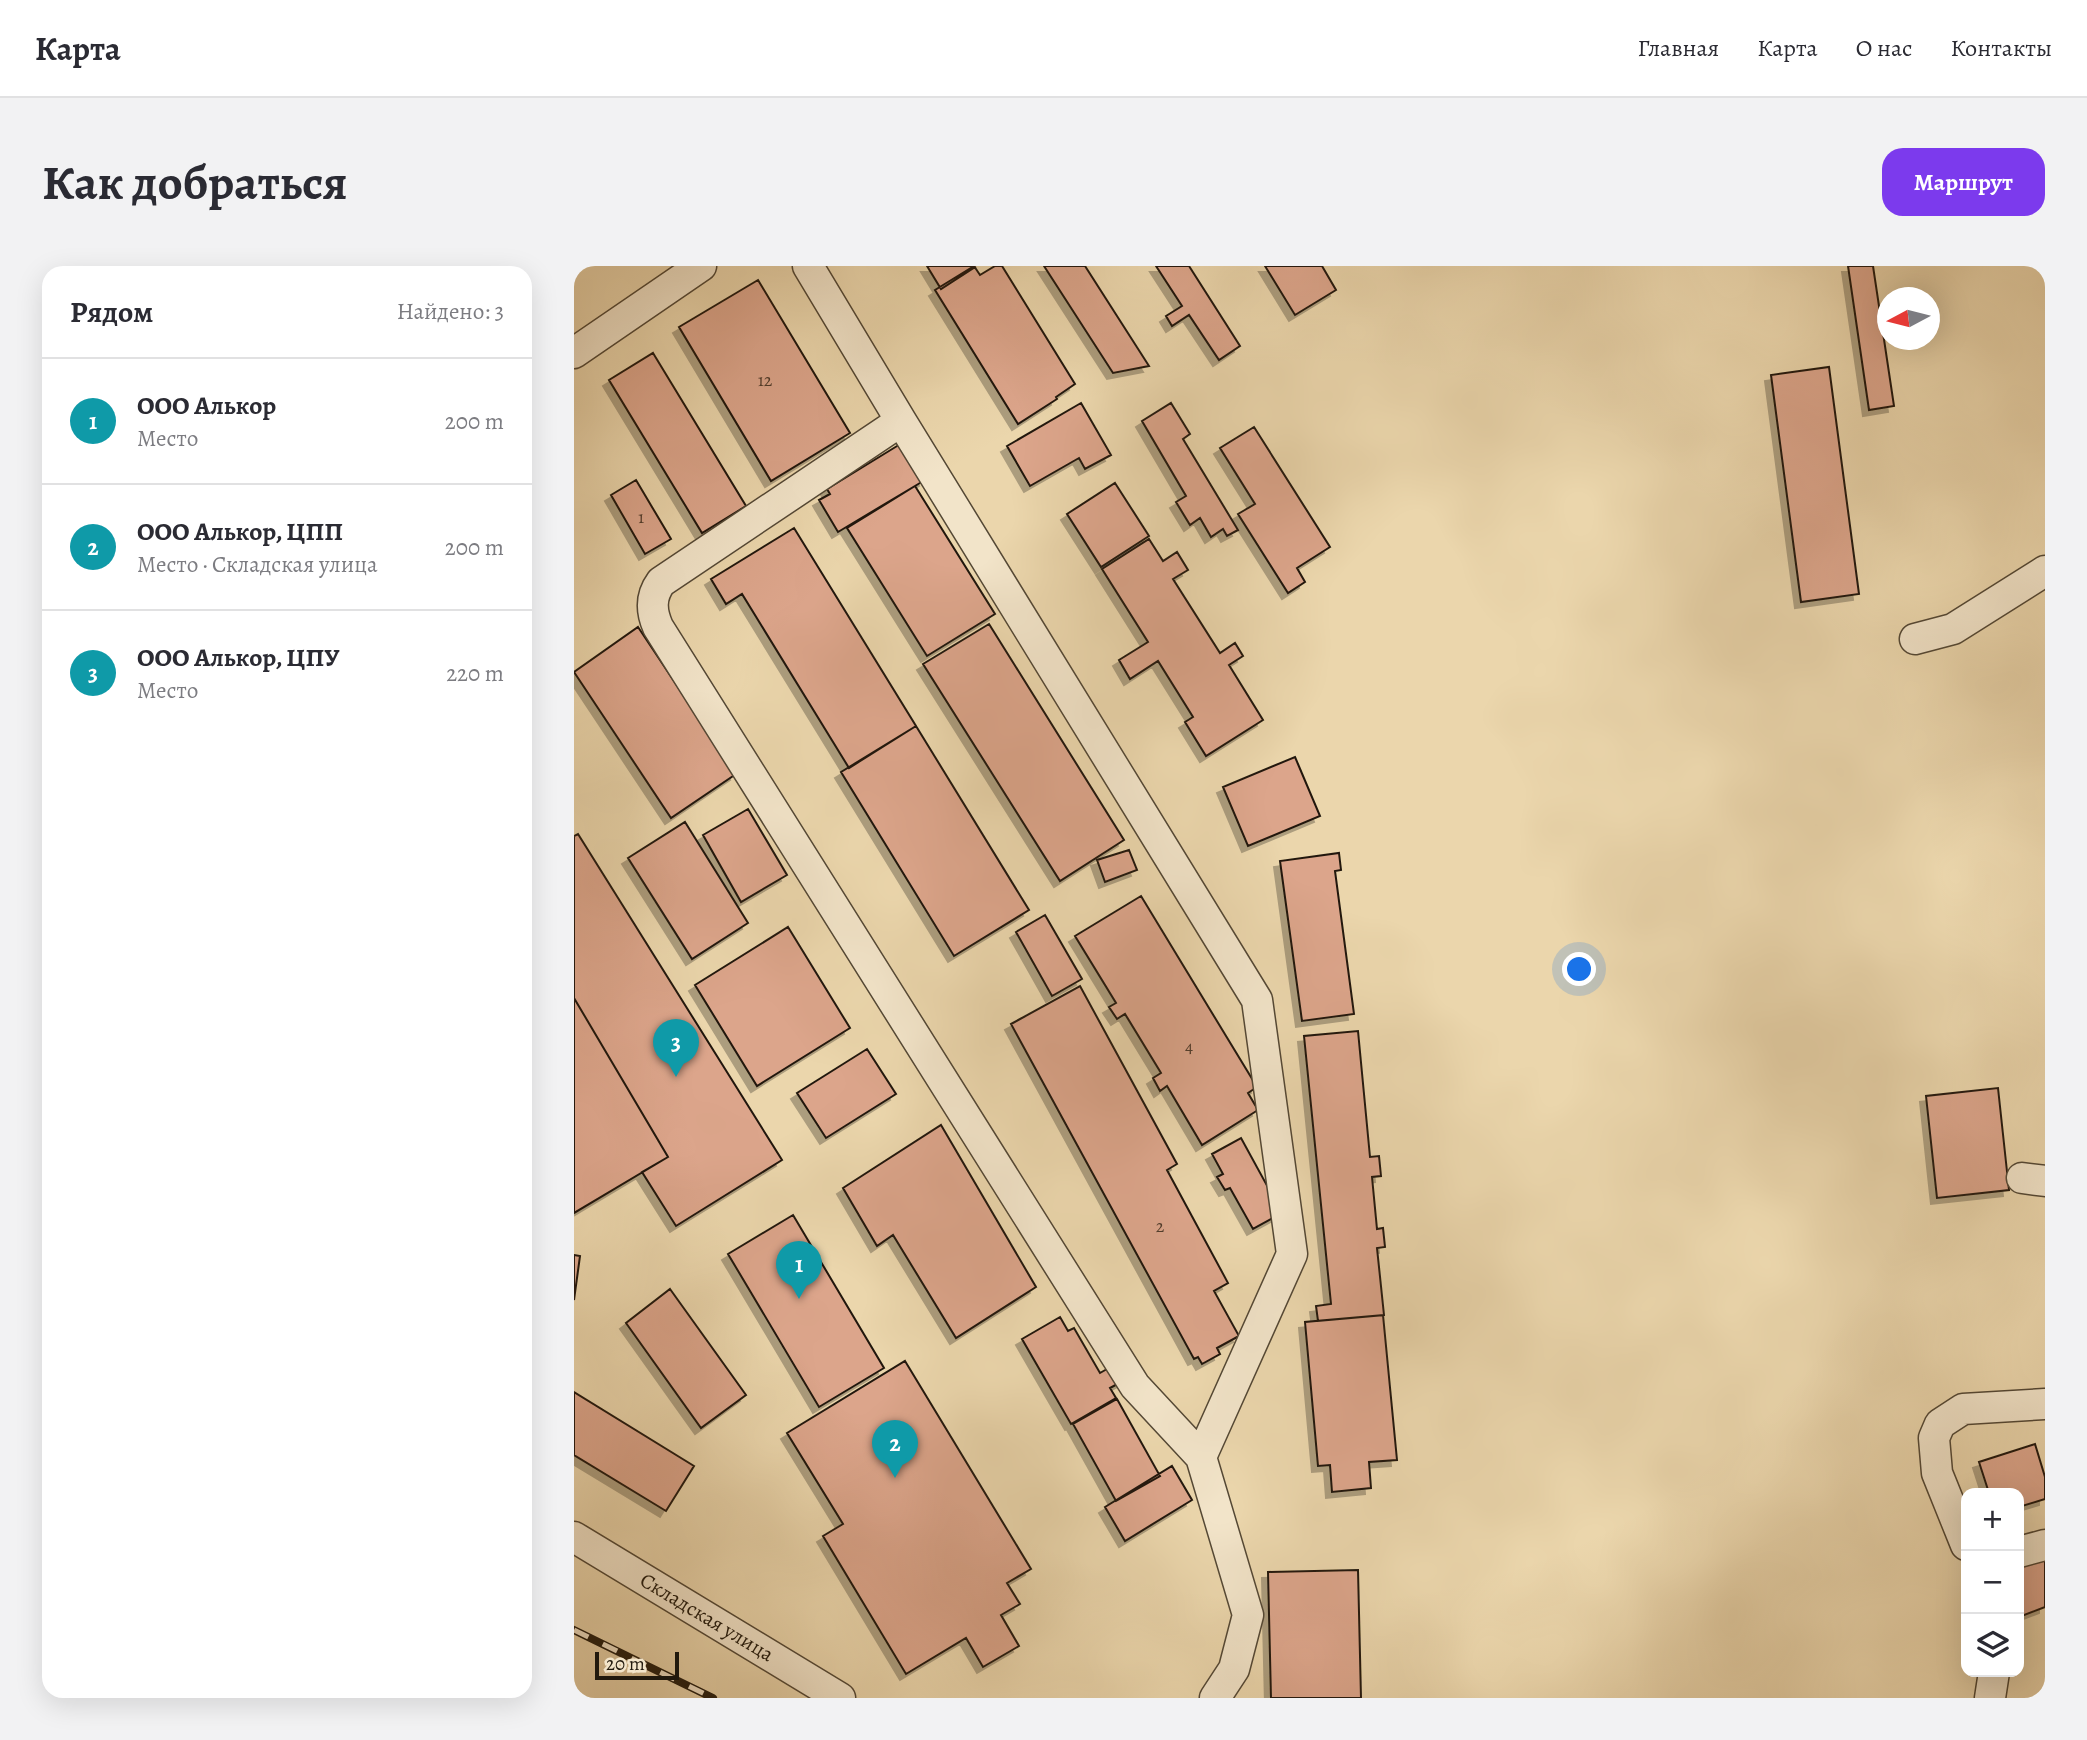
<!DOCTYPE html>
<html lang="ru">
<head>
<meta charset="utf-8">
<style>
  :root { --surface:#fff; --page:#f2f2f3; --text:#2b2b33; --muted:#7c7c81; --line:#e1e1e2; --accent:#7c3aed }
  body { margin:0; font-family:Alegreya,serif; background:var(--page); color:var(--text) }
  .controls { position:absolute; right:21px; bottom:21px; display:grid; overflow:hidden; border-radius:14px; box-shadow:0 7px 28px #0002 }
  .controls button { width:63px; height:63px; display:grid; place-items:center; padding:0; border:0; border-bottom:2px solid var(--line); background:var(--surface); color:var(--text); font:35px sans-serif }
  .compass { position:absolute; left:1303px; top:21px; width:63px; height:63px; border-radius:50%; background:var(--surface); box-shadow:0 7px 28px #0002; rotate:263deg }
  .scale { position:absolute; left:21px; bottom:18px; width:84px; box-sizing:border-box; padding-left:7px; border:4px solid #21190d; border-top:0; font-size:19px; line-height:24px; white-space:nowrap; color:#21190d; -webkit-text-stroke:5px #f2e4c9; paint-order:stroke }
  .you { position:absolute; left:1006px; top:704px; width:24px; height:24px; margin:-18px; border:5px solid #fff; border-radius:50%; background:#1a73e8; box-shadow:0 0 0 10px #1a73e833 }
  .badge { display:grid; place-items:center; width:46px; height:46px; border-radius:50%; background:var(--accent); color:#fff; font-size:23px; font-weight:700 }
  .pin { position:absolute; translate:-50% -58px; filter:drop-shadow(0 2px 4px #0008) }
  .pin::after { content:''; position:absolute; top:37px; width:24px; height:21px; background:inherit; clip-path:polygon(0 0,100% 0,50% 100%) }
  .list { margin:0; padding:0; list-style:none }
  h2 { display:flex; justify-content:space-between; align-items:center; height:91px; margin:0; padding:0 28px; font-size:30px }
  h2 small { font-size:23px; font-weight:400; color:var(--muted) }
  .list li { display:grid; grid-template-columns:46px 1fr auto; gap:21px; align-items:center; box-sizing:border-box; height:126px; padding:0 28px; border-top:2px solid var(--line) }
  .list b { display:block; font-size:26px; white-space:nowrap }
  .list p { margin:0; font-size:23px; white-space:nowrap; color:var(--muted) }
  .list em { font-size:23px; font-style:normal; color:var(--muted) }
  .icon { flex:none; width:38px; height:38px; fill:none; stroke:currentColor; stroke-width:2; stroke-linecap:round; stroke-linejoin:round }
  .map { position:relative; flex:none; width:1471px; height:1432px; overflow:hidden; border-radius:21px }
  header { display:flex; align-items:center; gap:42px; box-sizing:border-box; height:98px; padding:0 35px; background:var(--surface); border-bottom:2px solid var(--line) }
  header strong { font-size:33px }
  nav { display:flex; gap:38px; margin-inline-start:auto; font-size:24px }
  .intro { display:flex; align-items:center; justify-content:space-between; box-sizing:border-box; height:168px; padding:0 42px }
  h1 { margin:0; font-size:49px }
  .button { padding:18px 32px; border-radius:21px; background:var(--accent); color:#fff; font-size:24px; font-weight:700 }
  main { display:flex; gap:42px; padding:0 42px }
  aside { flex:1; background:var(--surface); border-radius:21px; box-shadow:0 7px 28px #0002 }
  .map>svg:first-child { display:block }
  .building { fill:#dca58b; stroke:#21190d; stroke-width:2; filter:url(#shadow) }
  .lines { fill:none; stroke-linecap:round; stroke-linejoin:round }
  .minor-casing { stroke:#544835; stroke-width:33 }
  .minor { stroke:#f2e4c9; stroke-width:30 }
  .rail-casing { stroke:#21190d; stroke-width:8 }
  .rail { stroke:#f2e4c9; stroke-width:5; stroke-dasharray:16; stroke-linecap:butt }
  .labels { text-anchor:middle; stroke-width:5; stroke-linejoin:round; paint-order:stroke }
  .number-label { font-size:18px; fill:#503c2c }
  .street-label { font-size:21px; fill:#21190d; stroke:#f2e4c9 }
</style>
</head>
<body>
<header>
<strong>Карта</strong>
<nav><a>Главная</a><a>Карта</a><a>О нас</a><a>Контакты</a></nav>
</header>
<div class="intro"><h1>Как добраться</h1><a class="button">Маршрут</a></div>
<main>
<aside>
<h2>Рядом<small>Найдено: 3</small></h2>
<ul class="list">
<li><span class="badge" style="background:#0f9aa8">1</span><div><b>ООО Алькор</b><p>Место</p></div><em>200 m</em></li>
<li><span class="badge" style="background:#0f9aa8">2</span><div><b>ООО Алькор, ЦПП</b><p>Место · Складская улица</p></div><em>200 m</em></li>
<li><span class="badge" style="background:#0f9aa8">3</span><div><b>ООО Алькор, ЦПУ</b><p>Место</p></div><em>220 m</em></li>
</ul>
</aside>
<div class="map">
<svg width="1471" height="1432" viewBox="0 0 1471 1432">
  <defs>
    <filter id="shadow"><feDropShadow dx="-6" dy="6" stdDeviation="0" flood-color="#0004"/></filter>
  </defs>
  <rect width="100%" height="100%" fill="#ebd6ac"/>
  <filter id="stains"><feTurbulence type="fractalNoise" baseFrequency=".00286" numOctaves="4"/><feColorMatrix values="0 0 0 0 .2 0 0 0 0 .09 0 0 0 0 .02 0 0 0 .5 -.17"/></filter>
  <radialGradient id="worn" r=".72"><stop offset=".6" stop-color="#630" stop-opacity="0"/><stop offset="1" stop-color="#630" stop-opacity=".3"/></radialGradient>
  <path class="building" d="M353,0H400L401,1L367,23Z
    M400,0L406,9L421,0H428L501,118L482,131L483,133L444,158L361,24Z
    M470,0H511L575,100L539,107Z
    M582,0H615L666,80L645,94L615,49L598,60L592,50L608,40Z
    M691,0H748L762,24L721,49Z
    M1274,0H1299L1320,140L1295,144Z
    M184,14L276,167L197,215L105,61Z
    M79,87L172,240L128,267L35,114Z
    M1255,101L1285,328L1227,336L1197,109Z
    M507,137L537,189L511,203L505,192L456,220L433,180Z
    M597,137L616,168L609,173L664,264L653,270L649,263L637,271L626,252L616,259L602,236L612,230L568,155Z
    M680,161L756,281L723,302L731,316L714,327L664,248L681,238L646,182Z
    M328,177L351,214L264,266L245,234L256,228L253,223Z
    M62,214L97,273L71,288L37,229Z
    M541,217L575,270L527,301L493,248Z
    M341,220L421,348L353,390L273,262Z
    M220,262L342,460L275,502L168,328L152,338L137,313Z
    M575,273L589,295L603,286L614,304L599,313L646,387L661,377L669,390L655,399L689,454L632,490L611,456L619,451L584,395L556,413L545,394L574,376L528,303Z
    M415,358L550,574L486,615L349,398Z
    M64,361L162,508L97,552L0,406Z
    M342,460L455,644L380,690L267,506Z
    M721,491L746,550L674,580L649,521Z
    M174,543L213,609L167,636L129,569Z
    M111,556L174,657L118,693L54,592Z
    M4,568L208,894L102,960L68,906L94,891L0,732V570Z
    M555,584L563,604L531,616L523,594Z
    M765,587L767,604L761,605L780,748L728,755L706,595Z
    M567,630L683,821L674,827L684,844L628,879L593,820L586,825L579,812L587,807L551,748L543,753L535,741L542,737L501,670Z
    M471,649L508,713L478,730L442,666Z
    M214,661L276,762L183,820L121,719Z
    M506,720L603,898L593,904L654,1017L640,1025L665,1070L643,1082L646,1088L628,1098L624,1091L620,1093L437,758Z
    M0,732L94,891L0,947Z
    M784,765L796,891L805,890L807,910L798,911L803,963L809,962L811,981L803,982L810,1049L744,1055L742,1040L757,1038L730,770Z
    M293,783L322,828L252,872L223,827Z
    M1424,822L1435,924L1363,932L1352,830Z
    M367,859L462,1021L382,1072L319,969L303,980L269,922Z
    M667,872L708,947L679,963L656,922L651,924L643,911L649,908L638,888Z
    M219,949L310,1102L245,1141L154,988Z
    M0,989L6,990L0,1034Z
    M96,1023L172,1129L127,1162L52,1057Z
    M809,1049L823,1194L795,1196L797,1222L758,1226L756,1199L744,1200L731,1056Z
    M486,1051L494,1065L500,1062L526,1107L540,1099L549,1115L536,1122L542,1132L497,1158L448,1073Z
    M331,1095L457,1303L433,1317L446,1338L427,1349L445,1380L409,1401L392,1372L332,1408L249,1270L269,1258L213,1167Z
    M0,1126L120,1200L92,1245L0,1189Z
    M543,1133L586,1210L542,1235L499,1158Z
    M1461,1178L1471,1211V1233L1445,1241V1227H1415L1405,1196Z
    M598,1200L618,1234L551,1275L531,1241Z
    M1471,1270V1341L1445,1351V1280Z
    M784,1304L787,1432H697L694,1306Z"/>
  <g class="lines">
    <g class="minor-casing">
      <path id="minor" d="M234,0L327,155L683,734L718,988L627,1191
        M0,87L127,0
        M327,155L87,316C76,331 77,345 84,361L561,1120L627,1191L674,1349L660,1403L641,1432
        M1341,373L1379,363L1471,305
        M1448,912L1471,915
        M0,1271L266,1432
        M1392,1279L1363,1207L1360,1172L1366,1158L1389,1143L1471,1138
        M1445,1286L1471,1279
        M1416,1432L1420,1406"/>
    </g>
    <use href="#minor" class="minor"/>
    <g class="rail-casing">
      <path id="rail" d="M0,1364L139,1432"/>
    </g>
    <use href="#rail" class="rail"/>
  </g>
  <g class="labels">
    <g class="number-label">
      <text x="191" y="120">12</text>
      <text x="67" y="257">1</text>
      <text x="615" y="786">4</text>
      <text x="586" y="966">2</text>
    </g>
    <g class="street-label">
      <text transform="translate(133 1351) rotate(31)" y="7">Складская улица</text>
    </g>
  </g>
  <rect width="100%" height="100%" filter="url(#stains)"/>
  <rect width="100%" height="100%" fill="url(#worn)"/>
</svg>
<div class="controls">
<button>+</button>
<button>−</button>
<button><svg class="icon" aria-label="layers" viewBox="0 0 24 24"><path d="M12 4l9 5-9 5-9-5zM3 14l9 5 9-5"/></svg></button>
</div>
<svg class="compass" viewBox="-18 -18 36 36"><path d="M0-13l5 13h-10z" fill="#e53935"/><path d="M0 13l5-13h-10z" fill="#7c7c81"/></svg>
<div class="scale">20 m</div>
<div class="you"></div>
<div class="pin badge" style="left:225px;top:1033px;background:#0f9aa8">1</div>
<div class="pin badge" style="left:321px;top:1212px;background:#0f9aa8">2</div>
<div class="pin badge" style="left:102px;top:811px;background:#0f9aa8">3</div>
</div>
</main>
</body>
</html>
